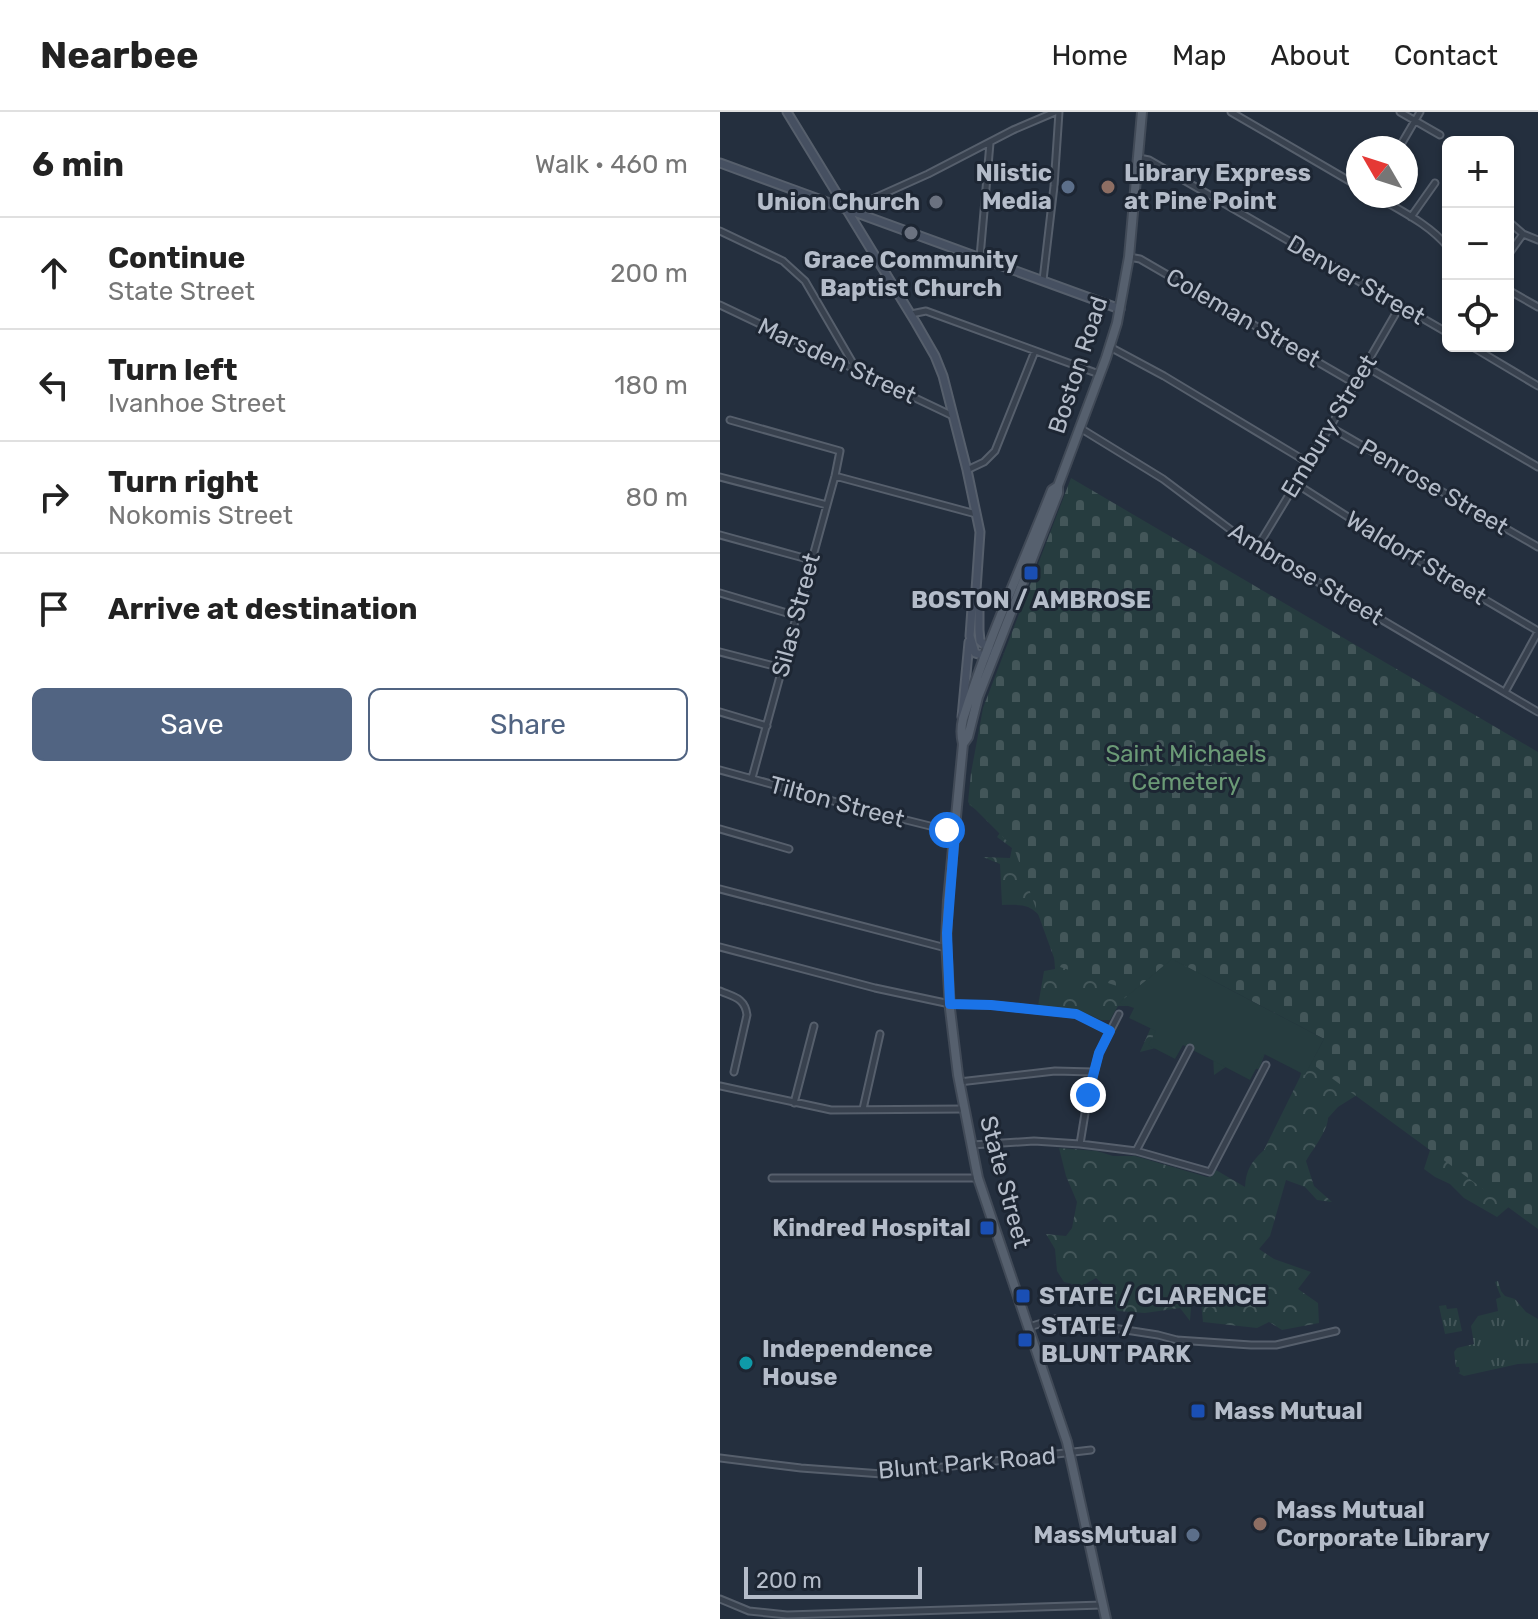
<!DOCTYPE html>
<html lang="en">
<head>
<meta charset="utf-8">
<style>
  :root { --surface:#fff; --page:#f6f6f6; --text:#222; --muted:#767676; --line:#e0e0e0; --accent:#516482 }
  body { margin:0; font-family:Rubik,sans-serif; background:var(--page); color:var(--text) }
  .controls { position:absolute; right:24px; top:24px; display:grid; overflow:hidden; border-radius:12px; box-shadow:0 2px 6px #0004 }
  .controls button { width:72px; height:72px; display:grid; place-items:center; padding:0; border:0; border-bottom:2px solid var(--line); background:var(--surface); color:var(--text); font:40px sans-serif }
  .compass { position:absolute; left:626px; top:24px; width:72px; height:72px; border-radius:50%; background:var(--surface); box-shadow:0 2px 6px #0004; rotate:309deg }
  .scale { position:absolute; left:24px; bottom:20px; width:178px; box-sizing:border-box; padding-left:8px; border:4px solid #b4bcc9; border-top:0; font-size:22px; line-height:28px; white-space:nowrap; color:#b4bcc9; -webkit-text-stroke:6px #1d2633; paint-order:stroke }
  .stop { position:absolute; width:24px; height:24px; margin:-18px; border:6px solid #1a73e8; border-radius:50%; background:#fff }
  .stop.end { background:#1a73e8; border-color:#fff; box-shadow:0 2px 8px #0008 }
  .list { margin:0; padding:0; list-style:none }
  h2 { display:flex; justify-content:space-between; align-items:center; height:104px; margin:0; padding:0 32px; font-size:34px }
  h2 small { font-size:26px; font-weight:400; color:var(--muted) }
  .list li { display:grid; grid-template-columns:52px 1fr auto; gap:24px; align-items:center; box-sizing:border-box; height:112px; padding:0 32px; border-top:2px solid var(--line) }
  .list b { display:block; font-size:30px; white-space:nowrap }
  .list p { margin:0; font-size:26px; white-space:nowrap; color:var(--muted) }
  .list em { font-size:26px; font-style:normal; color:var(--muted) }
  .actions { display:flex; gap:16px; padding:24px 32px }
  .actions a { flex:1; padding:18px 0; border:2px solid var(--accent); border-radius:12px; text-align:center; font-size:28px; color:var(--accent) }
  .actions .main { background:var(--accent); color:#fff }
  .icon { flex:none; width:44px; height:44px; fill:none; stroke:currentColor; stroke-width:2; stroke-linecap:round; stroke-linejoin:round }
  .map { position:relative; flex:none; width:818px; height:1507px; overflow:hidden }
  header { display:flex; align-items:center; gap:48px; box-sizing:border-box; height:112px; padding:0 40px; background:var(--surface); border-bottom:2px solid var(--line) }
  header strong { font-size:38px }
  nav { display:flex; gap:44px; margin-inline-start:auto; font-size:28px }
  main { display:flex }
  aside { flex:1; background:var(--surface) }
  .map>svg:first-child { display:block }
  .grass { fill:url(#grass-tufts) }
  .forest { fill:url(#forest-crowns) }
  .cemetery { fill:url(#cemetery-stones) }
  .park { fill:#263c3f }
  .lines { fill:none; stroke-linecap:round; stroke-linejoin:round }
  .minor-casing { stroke:#565f6c; stroke-width:9 }
  .secondary-casing { stroke:#565f6c; stroke-width:11 }
  .primary-casing { stroke:#414a57; stroke-width:12 }
  .minor { stroke:#38414e; stroke-width:5 }
  .secondary { stroke:#465061; stroke-width:7 }
  .primary { stroke:#56606e; stroke-width:8 }
  .route { stroke:#1a73e8; stroke-width:10 }
  .service-dot { fill:#5c6f8a; stroke:#1d2633; stroke-width:3 }
  .education-dot { fill:#8d6e63; stroke:#1d2633; stroke-width:3 }
  .worship-dot { fill:#6b7280; stroke:#1d2633; stroke-width:3 }
  .transit-dot { fill:#1a4fb4; stroke:#1d2633; stroke-width:3 }
  .culture-dot { fill:#0f9aa8; stroke:#1d2633; stroke-width:3 }
  .labels { text-anchor:middle; stroke-width:6; stroke-linejoin:round; paint-order:stroke }
  .poi-label { font-size:24px; font-weight:bold; fill:#b4bcc9; stroke:#1d2633; text-anchor:start }
  .street-label { font-size:24px; fill:#b4bcc9; stroke:#1d2633 }
  .park-label { font-size:24px; fill:#6b9a76; stroke:#1d2633 }
</style>
</head>
<body>
<header>
<strong>Nearbee</strong>
<nav><a>Home</a><a>Map</a><a>About</a><a>Contact</a></nav>
</header>
<main>
<aside>
<h2>6 min<small>Walk · 460 m</small></h2>
<ul class="list">
<li><svg class="icon" aria-label="ahead" viewBox="0 0 24 24"><path d="M12 20V5M6 11l6-6 6 6"/></svg><div><b>Continue</b><p>State Street</p></div><em>200 m</em></li>
<li><svg class="icon" aria-label="left" viewBox="0 0 24 24"><path d="M17 20v-9H6M10 6l-5 5 5 5"/></svg><div><b>Turn left</b><p>Ivanhoe Street</p></div><em>180 m</em></li>
<li><svg class="icon" aria-label="right" viewBox="0 0 24 24"><path d="M7 20v-9h11M14 6l5 5-5 5"/></svg><div><b>Turn right</b><p>Nokomis Street</p></div><em>80 m</em></li>
<li><svg class="icon" aria-label="arrive" viewBox="0 0 24 24"><path d="M6 21V4h12l-3 4 3 4H6"/></svg><div><b>Arrive at destination</b></div></li>
</ul>
<div class="actions"><a class="main">Save</a><a>Share</a></div>
</aside>
<div class="map">
<svg width="818" height="1507" viewBox="0 0 818 1507">
  <defs>
    <pattern id="grass-tufts" width="24" height="20" patternUnits="userSpaceOnUse" patternTransform="scale(2)"><rect width="24" height="20" fill="#263c3f"/><path d="M3 7l-1-3M5 7V3M7 7l1-3M15 17l-1-3M17 17v-4M19 17l1-3" fill="none" stroke="#435659"/></pattern>
    <pattern id="forest-crowns" width="20" height="18" patternUnits="userSpaceOnUse" patternTransform="scale(2)"><rect width="20" height="18" fill="#263c3f"/><path d="M2 6a3 3 0 1 1 6 0M12 15a3 3 0 1 1 6 0" fill="none" stroke="#435659"/></pattern>
    <pattern id="cemetery-stones" width="16" height="16" patternUnits="userSpaceOnUse" patternTransform="scale(2)"><rect width="16" height="16" fill="#263c3f"/><path d="M2 7V4a2 2 0 0 1 4 0v3zM10 15v-3a2 2 0 0 1 4 0v3z" fill="#435659"/></pattern>
  </defs>
  <rect width="100%" height="100%" fill="#242f3e"/>
  <path class="grass" d="M778,1169L781,1179L785,1184L795,1187L806,1200L818,1207V1251L798,1252L744,1264L738,1261L740,1260L739,1255H736L734,1240L737,1236L754,1232L751,1214L758,1204L778,1199L776,1187L781,1185L775,1170Z
    M726,1193L727,1197L737,1196L742,1219L725,1222L719,1194Z"/>
  <path class="forest" d="M253,667L441,832L791,1093L777,1105L744,1086L730,1072L715,1065L704,1057L711,1035L637,983L618,995L608,1006C608,1018 593,1037 586,1049L594,1074L612,1090L597,1088L585,1075L566,1068L550,1124L539,1137L554,1147L591,1160L578,1177L598,1191L599,1211L562,1218L549,1210L537,1216L483,1210L480,1180L472,1183L470,1209L460,1196L425,1201L397,1199L387,1176L376,1166L362,1174L344,1170L337,1159L335,1137L326,1122L346,1124L352,1116L357,1090L346,1064L339,1036L377,1039L393,1044H415L487,1065L492,1064L496,1058L525,1075C526,1058 531,1050 544,1038L580,965L583,954L546,939L539,957L520,956L510,952L494,963L493,941L476,926L420,940L432,913L416,894H398L390,908H381L358,898L318,894L324,859L335,857C334,835 331,806 308,795C301,792 290,793 282,793L280,752L263,745L290,746L292,736L277,725L282,718L279,712L249,693Z"/>
  <path class="cemetery" d="M351,366L818,640V1117L591,951L604,927L452,847L399,891L406,877L337,854L294,736L248,690L251,661L263,596Z"/>
  <path class="park" d="M452,847L604,927L585,963L544,942L530,968L463,933L455,947L428,933L436,919L409,906L414,896L399,891Z"/>
  <g class="lines">
    <g class="minor-casing">
      <path id="minor" d="M511,0L638,74
        M680,0L720,23
        M679,36L700,0
        M419,46L429,48L728,221
        M656,84C681,99 709,112 728,135
        M130,97L208,62L293,18L335,0
        M691,105L715,71
        M788,109L803,122L818,128
        M0,119L63,149L85,169L138,260
        M788,143L803,122
        M260,145L270,31
        M409,145L420,147L634,271
        M323,168L334,74L339,0
        M788,178L818,195
        M0,193L233,304
        M191,202L206,199L379,262
        M751,234L818,274
        M390,235L444,264L587,350
        M645,254L818,355
        M10,308L120,339L115,364L32,666
        M610,315L818,435
        M360,316L443,367L515,421L818,600
        M247,358L264,350L275,339L315,239
        M115,364L256,402
        M0,365L107,393
        M575,371L664,428L818,519
        M0,423L91,448
        M538,434L610,315L680,194
        M0,481L77,504
        M0,540L62,556
        M785,580L818,520
        M0,600L47,614
        M0,658L142,697L234,720
        M0,717L69,737
        M0,777L226,836
        M0,835L155,876L230,892L271,893L356,902L390,919
        M0,879C14,885 25,886 27,903L14,960
        M239,970L335,959L373,960
        M0,974L111,998L244,997
        M74,991L94,914
        M143,997L160,922
        M360,1032L368,983L379,941L399,902
        M252,1033L314,1029L360,1032L416,1039L490,1060L546,953
        M416,1039L470,936
        M52,1066H257
        M309,1215L335,1207L438,1223L457,1228L531,1233H556L616,1219
        M0,1346L81,1356L162,1362L371,1338
        M0,1487L29,1499L67,1503L382,1493"/>
    </g>
    <g class="secondary-casing">
      <path id="secondary" d="M67,0L196,211L215,244L223,264L247,358L260,420L256,478L253,482L250,524L255,541L268,545
        M0,51L400,197
        M256,478L259,482V518L260,529L271,538
        M242,605L249,530"/>
    </g>
    <g class="primary-casing">
      <path id="primary" d="M338,374L332,378C302,454 267,530 243,607C241,615 241,624 243,632L228,788L226,829L230,897L238,963L258,1066L347,1330L386,1507
        M243,632L248,625L258,585L338,381V374L386,246L397,211L409,145L422,0"/>
    </g>
    <use href="#minor" class="minor"/>
    <use href="#secondary" class="secondary"/>
    <use href="#primary" class="primary"/>
  </g>
  <g class="lines">
    <path class="route" d="M227,718L235,720L227,821L230,892L271,893L356,902L390,919L379,941L368,983"/>
  </g>
  <g class="service-dot">
    <circle cx="348" cy="75" r="8"/>
    <circle cx="473" cy="1423" r="8"/>
  </g>
  <g class="education-dot">
    <circle cx="388" cy="75" r="8"/>
    <circle cx="540" cy="1412" r="8"/>
  </g>
  <g class="worship-dot">
    <circle cx="216" cy="90" r="8"/>
    <circle cx="191" cy="121" r="8"/>
  </g>
  <g class="transit-dot">
    <rect x="303" y="453" width="16" height="16" rx="4"/>
    <rect x="259" y="1108" width="16" height="16" rx="4"/>
    <rect x="295" y="1176" width="16" height="16" rx="4"/>
    <rect x="297" y="1220" width="16" height="16" rx="4"/>
    <rect x="470" y="1291" width="16" height="16" rx="4"/>
  </g>
  <circle class="culture-dot" cx="26" cy="1251" r="8"/>
  <g class="labels">
    <g class="poi-label">
      <text x="332" y="69" text-anchor="end">Nlistic<tspan x="332" dy="28">Media</tspan></text>
      <text x="404" y="69">Library Express<tspan x="404" dy="28">at Pine Point</tspan></text>
      <text x="200" y="98" text-anchor="end">Union Church</text>
      <text x="191" y="156" text-anchor="middle">Grace Community<tspan x="191" dy="28">Baptist Church</tspan></text>
      <text x="311" y="496" text-anchor="middle">BOSTON / AMBROSE</text>
      <text x="251" y="1124" text-anchor="end">Kindred Hospital</text>
      <text x="319" y="1192">STATE / CLARENCE</text>
      <text x="321" y="1222">STATE /<tspan x="321" dy="28">BLUNT PARK</tspan></text>
      <text x="42" y="1245">Independence<tspan x="42" dy="28">House</tspan></text>
      <text x="494" y="1307">Mass Mutual</text>
      <text x="556" y="1406">Mass Mutual<tspan x="556" dy="28">Corporate Library</tspan></text>
      <text x="457" y="1431" text-anchor="end">MassMutual</text>
    </g>
    <g class="street-label">
      <text transform="translate(636 168) rotate(30)" y="8">Denver Street</text>
      <text transform="translate(523 206) rotate(30)" y="8">Coleman Street</text>
      <text transform="translate(117 249) rotate(25)" y="8">Marsden Street</text>
      <text transform="translate(358 253) rotate(-72)" y="8">Boston Road</text>
      <text transform="translate(609 314) rotate(-59)" y="8">Embury Street</text>
      <text transform="translate(714 375) rotate(30)" y="8">Penrose Street</text>
      <text transform="translate(696 446) rotate(31)" y="8">Waldorf Street</text>
      <text transform="translate(586 462) rotate(31)" y="8">Ambrose Street</text>
      <text transform="translate(76 503) rotate(-75)" y="8">Silas Street</text>
      <text transform="translate(117 690) rotate(15)" y="8">Tilton Street</text>
      <text transform="translate(285 1070) rotate(75)" y="8">State Street</text>
      <text transform="translate(247 1351) rotate(-5)" y="8">Blunt Park Road</text>
    </g>
    <g class="park-label">
      <text x="466" y="650">Saint Michaels<tspan x="466" dy="28">Cemetery</tspan></text>
    </g>
  </g>
</svg>
<div class="controls">
<button>+</button>
<button>−</button>
<button><svg class="icon" aria-label="locate" viewBox="0 0 24 24"><circle cx="12" cy="12" r="6"/><path d="M12 2v4M12 18v4M2 12h4M18 12h4"/></svg></button>
</div>
<svg class="compass" viewBox="-18 -18 36 36"><path d="M0-13l5 13h-10z" fill="#e53935"/><path d="M0 13l5-13h-10z" fill="#767676"/></svg>
<div class="scale">200 m</div>
<div class="stop" style="left:227px;top:718px"></div>
<div class="stop end" style="left:368px;top:983px"></div>
</div>
</main>
</body>
</html>
